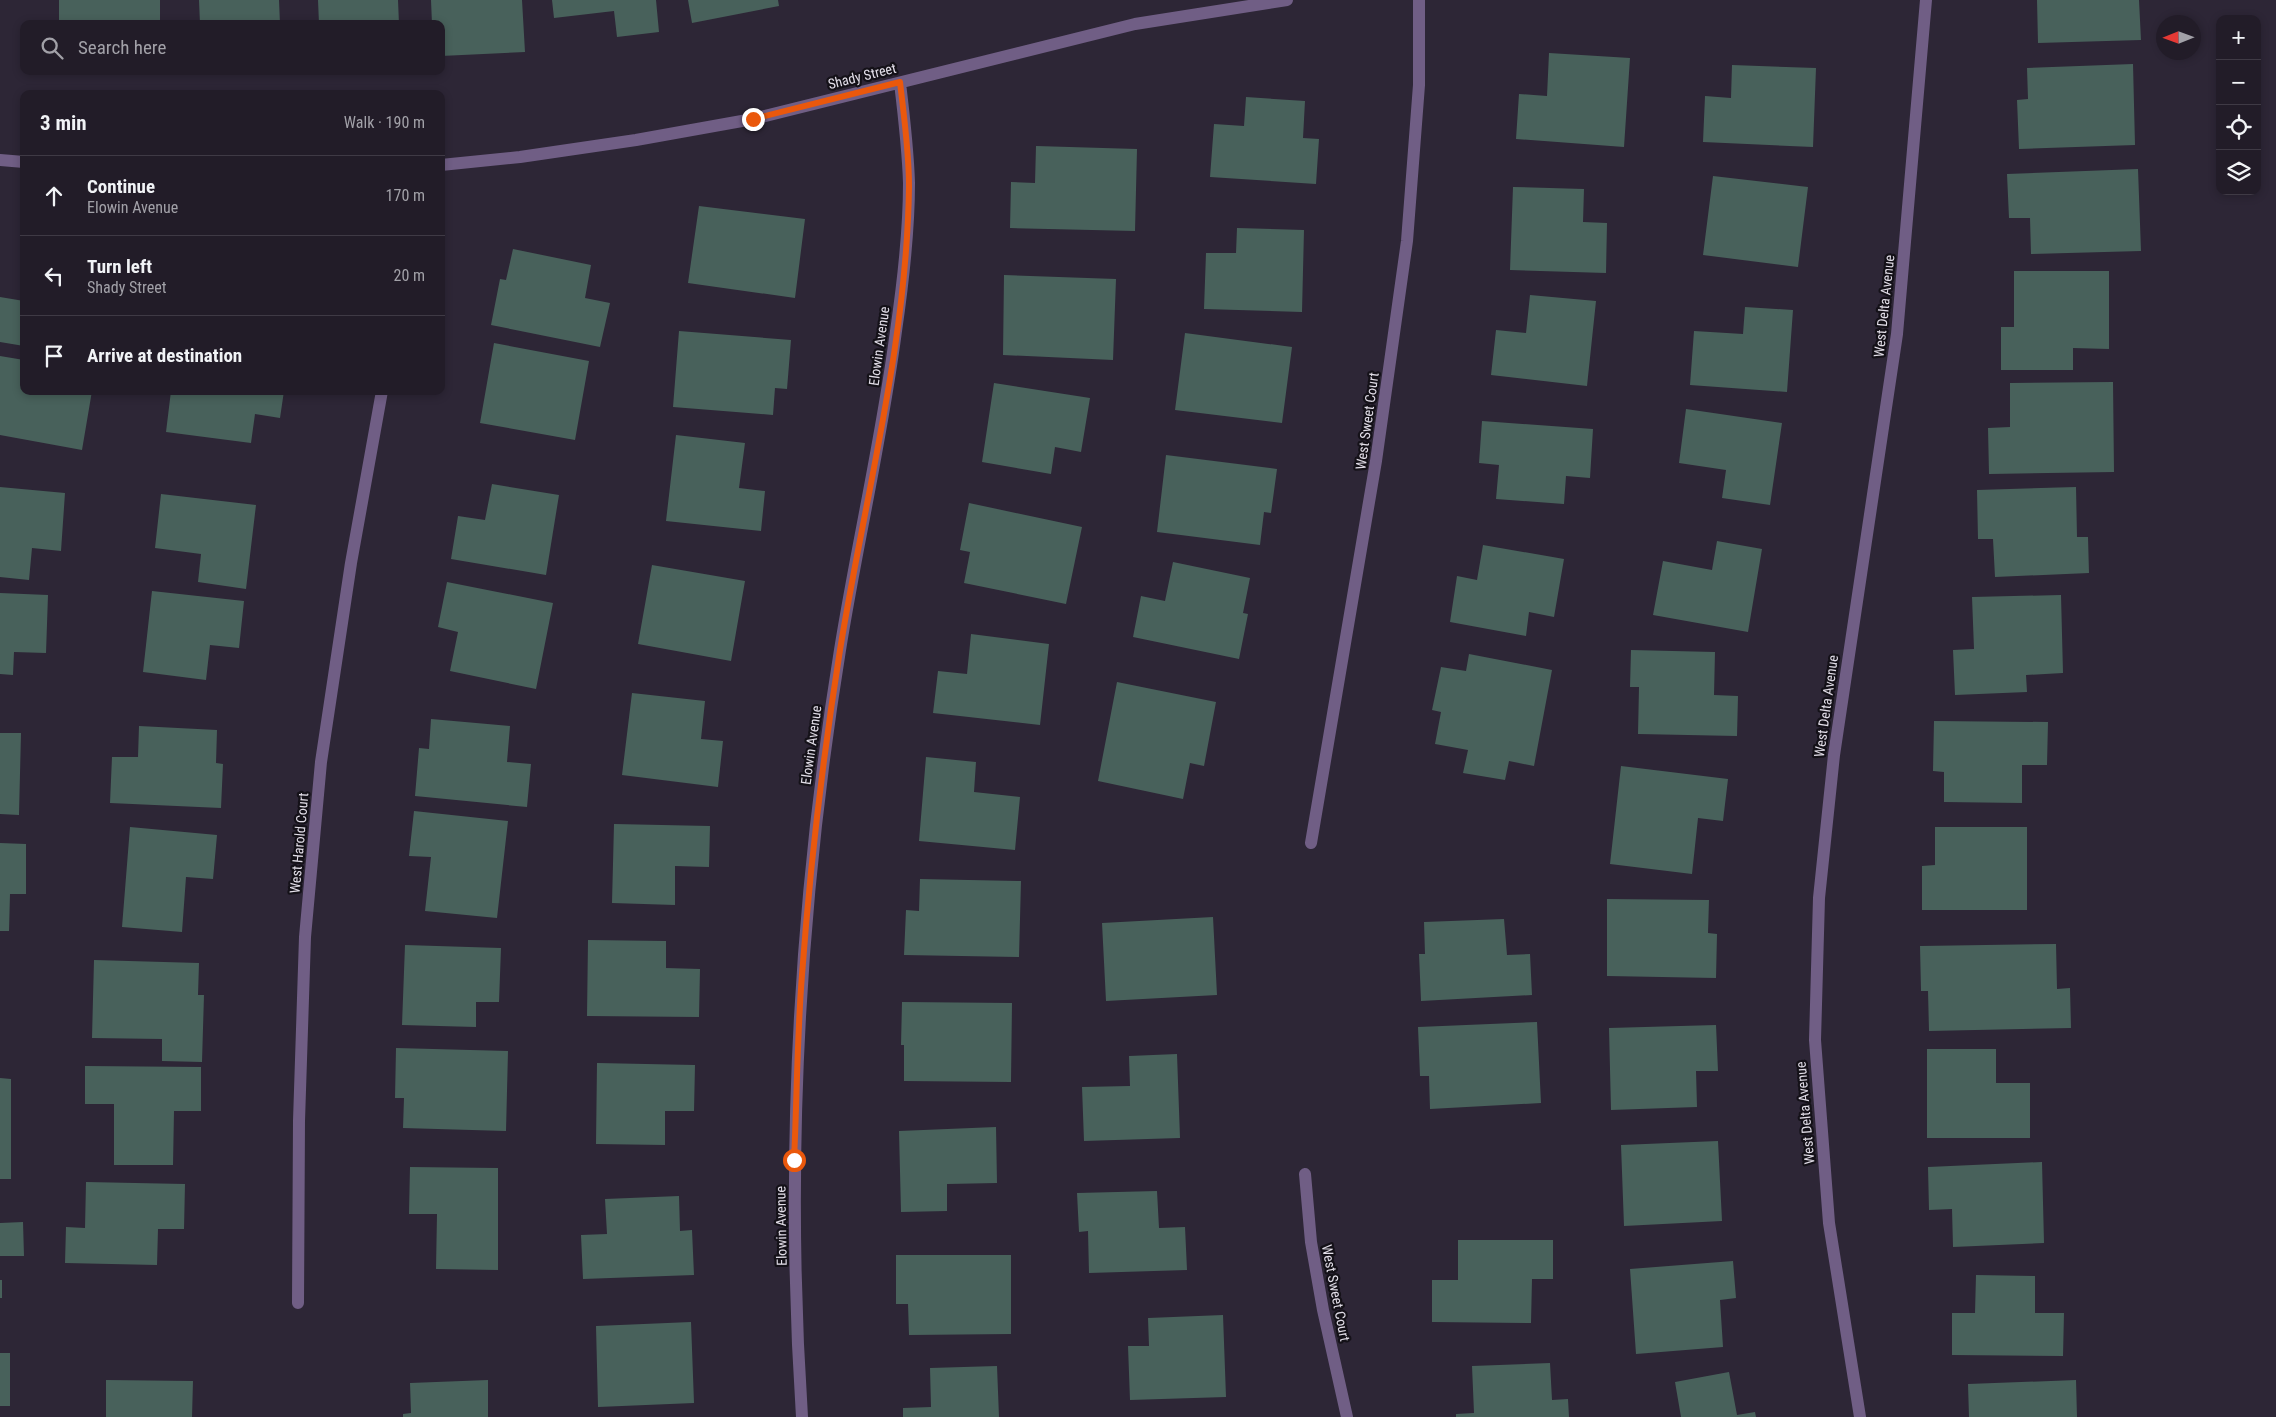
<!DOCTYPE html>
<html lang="en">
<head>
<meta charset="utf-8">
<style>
  :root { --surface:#221c28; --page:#2e2934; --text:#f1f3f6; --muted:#a2a1a8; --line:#3f3a45 }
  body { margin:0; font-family:"Roboto Condensed",sans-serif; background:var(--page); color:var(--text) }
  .controls { position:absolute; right:15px; top:15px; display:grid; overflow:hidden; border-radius:10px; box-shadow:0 2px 8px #0003 }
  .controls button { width:45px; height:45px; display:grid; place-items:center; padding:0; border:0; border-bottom:1px solid var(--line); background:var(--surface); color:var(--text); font:25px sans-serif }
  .compass { position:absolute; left:2156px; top:15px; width:45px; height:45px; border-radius:50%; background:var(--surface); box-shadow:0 2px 8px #0003; rotate:269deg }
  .stop { position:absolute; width:15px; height:15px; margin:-11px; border:4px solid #ea580c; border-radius:50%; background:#fff }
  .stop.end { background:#ea580c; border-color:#fff; box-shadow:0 1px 5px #0008 }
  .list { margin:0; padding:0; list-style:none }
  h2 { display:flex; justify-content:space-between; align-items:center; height:65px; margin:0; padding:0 20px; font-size:21px }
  h2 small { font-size:16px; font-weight:400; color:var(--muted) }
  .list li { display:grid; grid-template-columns:32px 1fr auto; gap:15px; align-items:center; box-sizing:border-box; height:80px; padding:0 20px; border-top:1px solid var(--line) }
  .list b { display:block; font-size:19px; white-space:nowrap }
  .list p { margin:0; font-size:16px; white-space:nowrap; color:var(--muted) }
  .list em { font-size:16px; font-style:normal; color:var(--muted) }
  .icon { flex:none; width:28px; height:28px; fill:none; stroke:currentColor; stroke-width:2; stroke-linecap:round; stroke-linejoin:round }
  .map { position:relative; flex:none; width:2276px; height:1417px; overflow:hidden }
  .search { position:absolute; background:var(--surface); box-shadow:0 2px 8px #0003; left:20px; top:20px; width:425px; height:55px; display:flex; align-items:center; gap:12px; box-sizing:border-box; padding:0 18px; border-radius:10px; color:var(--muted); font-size:19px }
  .panel { position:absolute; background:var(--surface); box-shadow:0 2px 8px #0003; left:20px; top:90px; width:425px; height:305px; border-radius:10px }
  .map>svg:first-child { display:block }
  .building { fill:#48615b }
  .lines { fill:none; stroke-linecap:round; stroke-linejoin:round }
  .minor { stroke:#705e85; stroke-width:12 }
  .route { stroke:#ea580c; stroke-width:6 }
  .labels { text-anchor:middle; stroke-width:4.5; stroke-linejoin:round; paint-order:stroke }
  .street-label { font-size:14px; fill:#e2dee8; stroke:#141118 }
</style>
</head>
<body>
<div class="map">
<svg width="2276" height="1417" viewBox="0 0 2276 1417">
  <rect width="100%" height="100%" fill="#2d2636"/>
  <path class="building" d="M59,0H160V24H59Z
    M199,0H279L280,24H200Z
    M318,0H398L399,24H319Z
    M431,0H522L525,52L441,56V24H432Z
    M552,0H656L659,32L617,37L614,11L554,18Z
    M688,0H778L779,6L692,23Z
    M2037,0H2139L2141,40L2038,43Z
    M1549,53L1630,58L1624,147L1516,139L1519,94L1547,96Z
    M2133,64L2135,145L2019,149L2017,100L2028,99L2027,68Z
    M1732,65L1816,68L1813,147L1703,142L1705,96L1731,98Z
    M1246,97L1305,101L1303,138L1319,139L1316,184L1210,177L1214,124L1244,126Z
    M1036,146L1137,149L1135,231L1010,228L1011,182L1035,183Z
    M2138,169L2141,251L2031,254L2030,218H2009L2007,174Z
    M1713,176L1808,187L1798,267L1703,255Z
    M1513,187L1584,189L1583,222L1607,223L1606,273L1510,270Z
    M699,206L805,219L795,298L688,283Z
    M1237,228L1304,230L1302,312L1204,309L1206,253H1236Z
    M513,249L591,265L585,298L610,303L600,347L491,325L500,279L506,280Z
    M2014,271H2109V349L2073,348V370H2001V327H2014Z
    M1004,275L1116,279L1113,360L1003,355Z
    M1530,295L1596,301L1587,386L1491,375L1496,330L1526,333Z
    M0,297L24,301V346L0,342Z
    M1745,307L1793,310L1787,392L1690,385L1694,331L1743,334Z
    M679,331L791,340L787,389L775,388L773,415L673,407Z
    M1185,333L1292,347L1282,423L1175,410Z
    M494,343L589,361L575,440L480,423Z
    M0,356L24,360V391H92L82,450L0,435Z
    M2113,382L2114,472L1989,474L1988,428L2010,427V383Z
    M994,383L1090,398L1081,452L1055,447L1051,474L982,462Z
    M171,391H284L280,418L255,414L251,443L166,432Z
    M1686,409L1782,423L1770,505L1722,498L1726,470L1679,463Z
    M1482,421L1593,429L1590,478L1566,476L1564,504L1496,499L1499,465L1479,463Z
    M676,435L745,443L739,488L765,491L761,531L666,521Z
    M1166,455L1277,469L1271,513L1264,512L1260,545L1157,532Z
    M492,484L559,495L546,575L451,559L458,516L485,520Z
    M0,487L65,493L61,551L32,548L29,580L0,577Z
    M2076,487L2077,537H2088L2089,573L1995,577L1993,539H1978L1977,490Z
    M161,494L256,505L246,589L198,582L201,554L155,548Z
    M969,503L1082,527L1066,604L964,583L970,552L960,550Z
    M1717,541L1762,549L1748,632L1653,615L1663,561L1712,570Z
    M1483,545L1564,559L1554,617L1529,612L1526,636L1450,622L1457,576L1477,580Z
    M1173,562L1250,578L1243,613L1248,614L1239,659L1133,637L1141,596L1165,601Z
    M652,565L745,581L731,661L638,644Z
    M447,582L553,603L536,689L450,671L458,632L438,627Z
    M152,591L244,601L239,648L210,645L206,680L143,672Z
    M0,593L48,595L46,653L14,652L13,675L0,674Z
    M2061,595L2063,673L2026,675L2027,692L1955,695L1953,650L1974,649L1972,597Z
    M971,634L1049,644L1040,725L933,713L938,671L967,674Z
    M1631,650L1715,652L1714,695L1738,696L1737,736L1638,734L1639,687H1630Z
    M1469,654L1552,670L1534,766L1509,761L1505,780L1463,773L1468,750L1435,744L1441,712L1432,710L1441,667L1466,671Z
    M1117,682L1216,702L1204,766L1190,763L1183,799L1098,781Z
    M632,693L705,701L701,739L723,741L718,787L622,775Z
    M431,719L510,726L507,762L531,764L527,807L415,796L419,748L429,749Z
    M1934,721L2048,722L2047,765H2022V803L1944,802V772L1933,771Z
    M139,726L217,730L216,763L223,764L221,808L110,803L112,757H138Z
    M0,733H21L19,815L0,814Z
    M926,757L976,762L974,792L1020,797L1015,850L919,841Z
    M1621,766L1728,779L1723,821L1698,818L1692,874L1610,864Z
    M414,811L508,821L497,918L425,911L431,857L409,856Z
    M614,824L710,826L709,867L675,866V905L612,903Z
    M130,827L217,835L213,879L186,877L182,932L122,927Z
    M1935,827H2027V910H1922V866L1935,865Z
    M0,843L26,844V894H10L9,931H0Z
    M920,879L1021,881L1019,957L904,955L906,910L919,911Z
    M1607,899L1709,900L1708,933L1717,934L1716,978L1607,976Z
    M1213,917L1217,995L1106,1001L1102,923Z
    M1504,919L1507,955L1530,954L1532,995L1421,1001L1419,954H1425L1424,922Z
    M588,940L666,941V968L700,969L699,1017L587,1016Z
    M2056,944L2057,989L2070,988L2071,1028L1929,1031L1928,991H1921L1920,946Z
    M405,945L501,948L499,1002H476V1027L402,1025Z
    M94,960L199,963L198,995H204L202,1062L162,1061V1039L92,1038Z
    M902,1002L1012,1003L1011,1082L904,1081V1045H901Z
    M1537,1022L1541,1103L1430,1109L1429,1076H1420L1418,1027Z
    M1716,1025L1718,1071H1696L1697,1107L1611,1110L1609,1028Z
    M396,1048L508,1051L506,1131L403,1128L404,1098H395Z
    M1927,1049H1996V1083H2030V1138H1927Z
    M1177,1054L1180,1138L1084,1141L1082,1087L1130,1086L1129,1056Z
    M597,1063L695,1065L694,1111H665V1145L596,1144Z
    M85,1066L201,1067V1111H174L173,1165H114V1104H85Z
    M0,1078L11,1079V1179H0Z
    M996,1127L997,1183L947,1184V1211L901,1212L899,1131Z
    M1718,1141L1722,1221L1624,1226L1621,1145Z
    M2042,1162L2044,1243L1953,1247L1952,1209L1929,1210L1928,1167Z
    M410,1167L498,1168V1270L436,1269L437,1214H409Z
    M86,1182L185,1184L184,1229H158L157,1265L65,1263L66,1227L85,1228Z
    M1157,1191L1159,1228L1185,1227L1187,1270L1089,1273L1088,1231L1079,1232L1077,1193Z
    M679,1196L680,1231L692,1230L694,1275L583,1279L581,1235L607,1234L605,1199Z
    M23,1222L24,1256H0V1223Z
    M1458,1240H1553V1279H1532L1531,1323L1432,1322V1280H1458Z
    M896,1255H1011V1334L909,1335L908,1304H896Z
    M1733,1261L1736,1298L1720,1300L1723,1347L1636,1354L1630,1269Z
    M1976,1275L2035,1276V1313H2064L2063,1356L1952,1355V1313H1975Z
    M0,1280H2V1298H0Z
    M1223,1315L1226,1397L1130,1400L1128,1346H1149L1148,1318Z
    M691,1322L694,1403L598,1407L596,1326Z
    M0,1353H10V1406H0Z
    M1550,1363L1552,1400L1568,1399L1569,1417H1456V1414L1474,1413L1472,1366Z
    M997,1366L999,1417H903V1408L931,1407L930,1368Z
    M1729,1372L1737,1415L1755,1412L1756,1417H1681L1675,1382Z
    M106,1380L193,1381L192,1417H106Z
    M488,1380V1417H403V1414L411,1413L410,1383Z
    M2076,1380L2077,1417H1969L1968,1384Z"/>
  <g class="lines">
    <path class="minor" d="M0,160L24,162
      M441,165L520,157L636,140L753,119L1135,24L1287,0
      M1311,843L1376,461L1407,241L1419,85V0
      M1305,1174L1311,1242L1323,1310L1347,1417
      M298,1303L299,1121L305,937L321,762L351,563L382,391
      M802,1417C785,1161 799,903 840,650C857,544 882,438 896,331C903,283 909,233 909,183C908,150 904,116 900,83
      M1860,1417L1829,1223L1815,1040L1819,898L1834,755L1897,334L1926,0"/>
  </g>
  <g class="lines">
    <path class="route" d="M753,119L900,82C904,117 909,151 909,186C907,343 865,496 840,650C823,757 810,866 802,975C797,1036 797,1099 794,1160"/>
  </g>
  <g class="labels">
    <g class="street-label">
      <text transform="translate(862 76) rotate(-14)" y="5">Shady Street</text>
      <text transform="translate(1884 306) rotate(-84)" y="5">West Delta Avenue</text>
      <text transform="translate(879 346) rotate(-82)" y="5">Elowin Avenue</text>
      <text transform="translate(1367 421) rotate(-82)" y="5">West Sweet Court</text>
      <text transform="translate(1826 706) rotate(-82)" y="5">West Delta Avenue</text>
      <text transform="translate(811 745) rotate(-82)" y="5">Elowin Avenue</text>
      <text transform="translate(299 843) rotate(-85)" y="5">West Harold Court</text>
      <text transform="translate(1805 1113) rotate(-95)" y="5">West Delta Avenue</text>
      <text transform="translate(781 1226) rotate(-91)" y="5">Elowin Avenue</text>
      <text transform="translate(1336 1293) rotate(79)" y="5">West Sweet Court</text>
    </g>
  </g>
</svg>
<div class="controls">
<button>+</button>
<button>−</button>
<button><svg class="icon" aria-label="locate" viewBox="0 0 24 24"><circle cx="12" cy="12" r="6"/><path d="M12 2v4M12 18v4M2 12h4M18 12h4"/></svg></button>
<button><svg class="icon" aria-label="layers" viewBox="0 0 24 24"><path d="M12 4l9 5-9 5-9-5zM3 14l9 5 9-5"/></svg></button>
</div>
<svg class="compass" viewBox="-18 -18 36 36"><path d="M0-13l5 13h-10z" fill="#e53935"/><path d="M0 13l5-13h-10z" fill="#a2a1a8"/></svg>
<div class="stop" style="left:794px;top:1160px"></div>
<div class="stop end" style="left:753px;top:119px"></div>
<div class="search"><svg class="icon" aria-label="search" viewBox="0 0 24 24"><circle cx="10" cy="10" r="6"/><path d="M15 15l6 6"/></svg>Search here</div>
<section class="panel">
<h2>3 min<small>Walk · 190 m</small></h2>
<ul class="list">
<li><svg class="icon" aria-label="ahead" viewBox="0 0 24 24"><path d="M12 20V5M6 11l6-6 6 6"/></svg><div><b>Continue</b><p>Elowin Avenue</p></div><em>170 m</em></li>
<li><svg class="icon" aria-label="left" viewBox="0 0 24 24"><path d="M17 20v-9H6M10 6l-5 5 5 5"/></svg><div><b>Turn left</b><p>Shady Street</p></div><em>20 m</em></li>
<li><svg class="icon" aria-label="arrive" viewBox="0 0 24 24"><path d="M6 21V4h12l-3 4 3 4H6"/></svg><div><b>Arrive at destination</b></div></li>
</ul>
</section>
</div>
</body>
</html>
